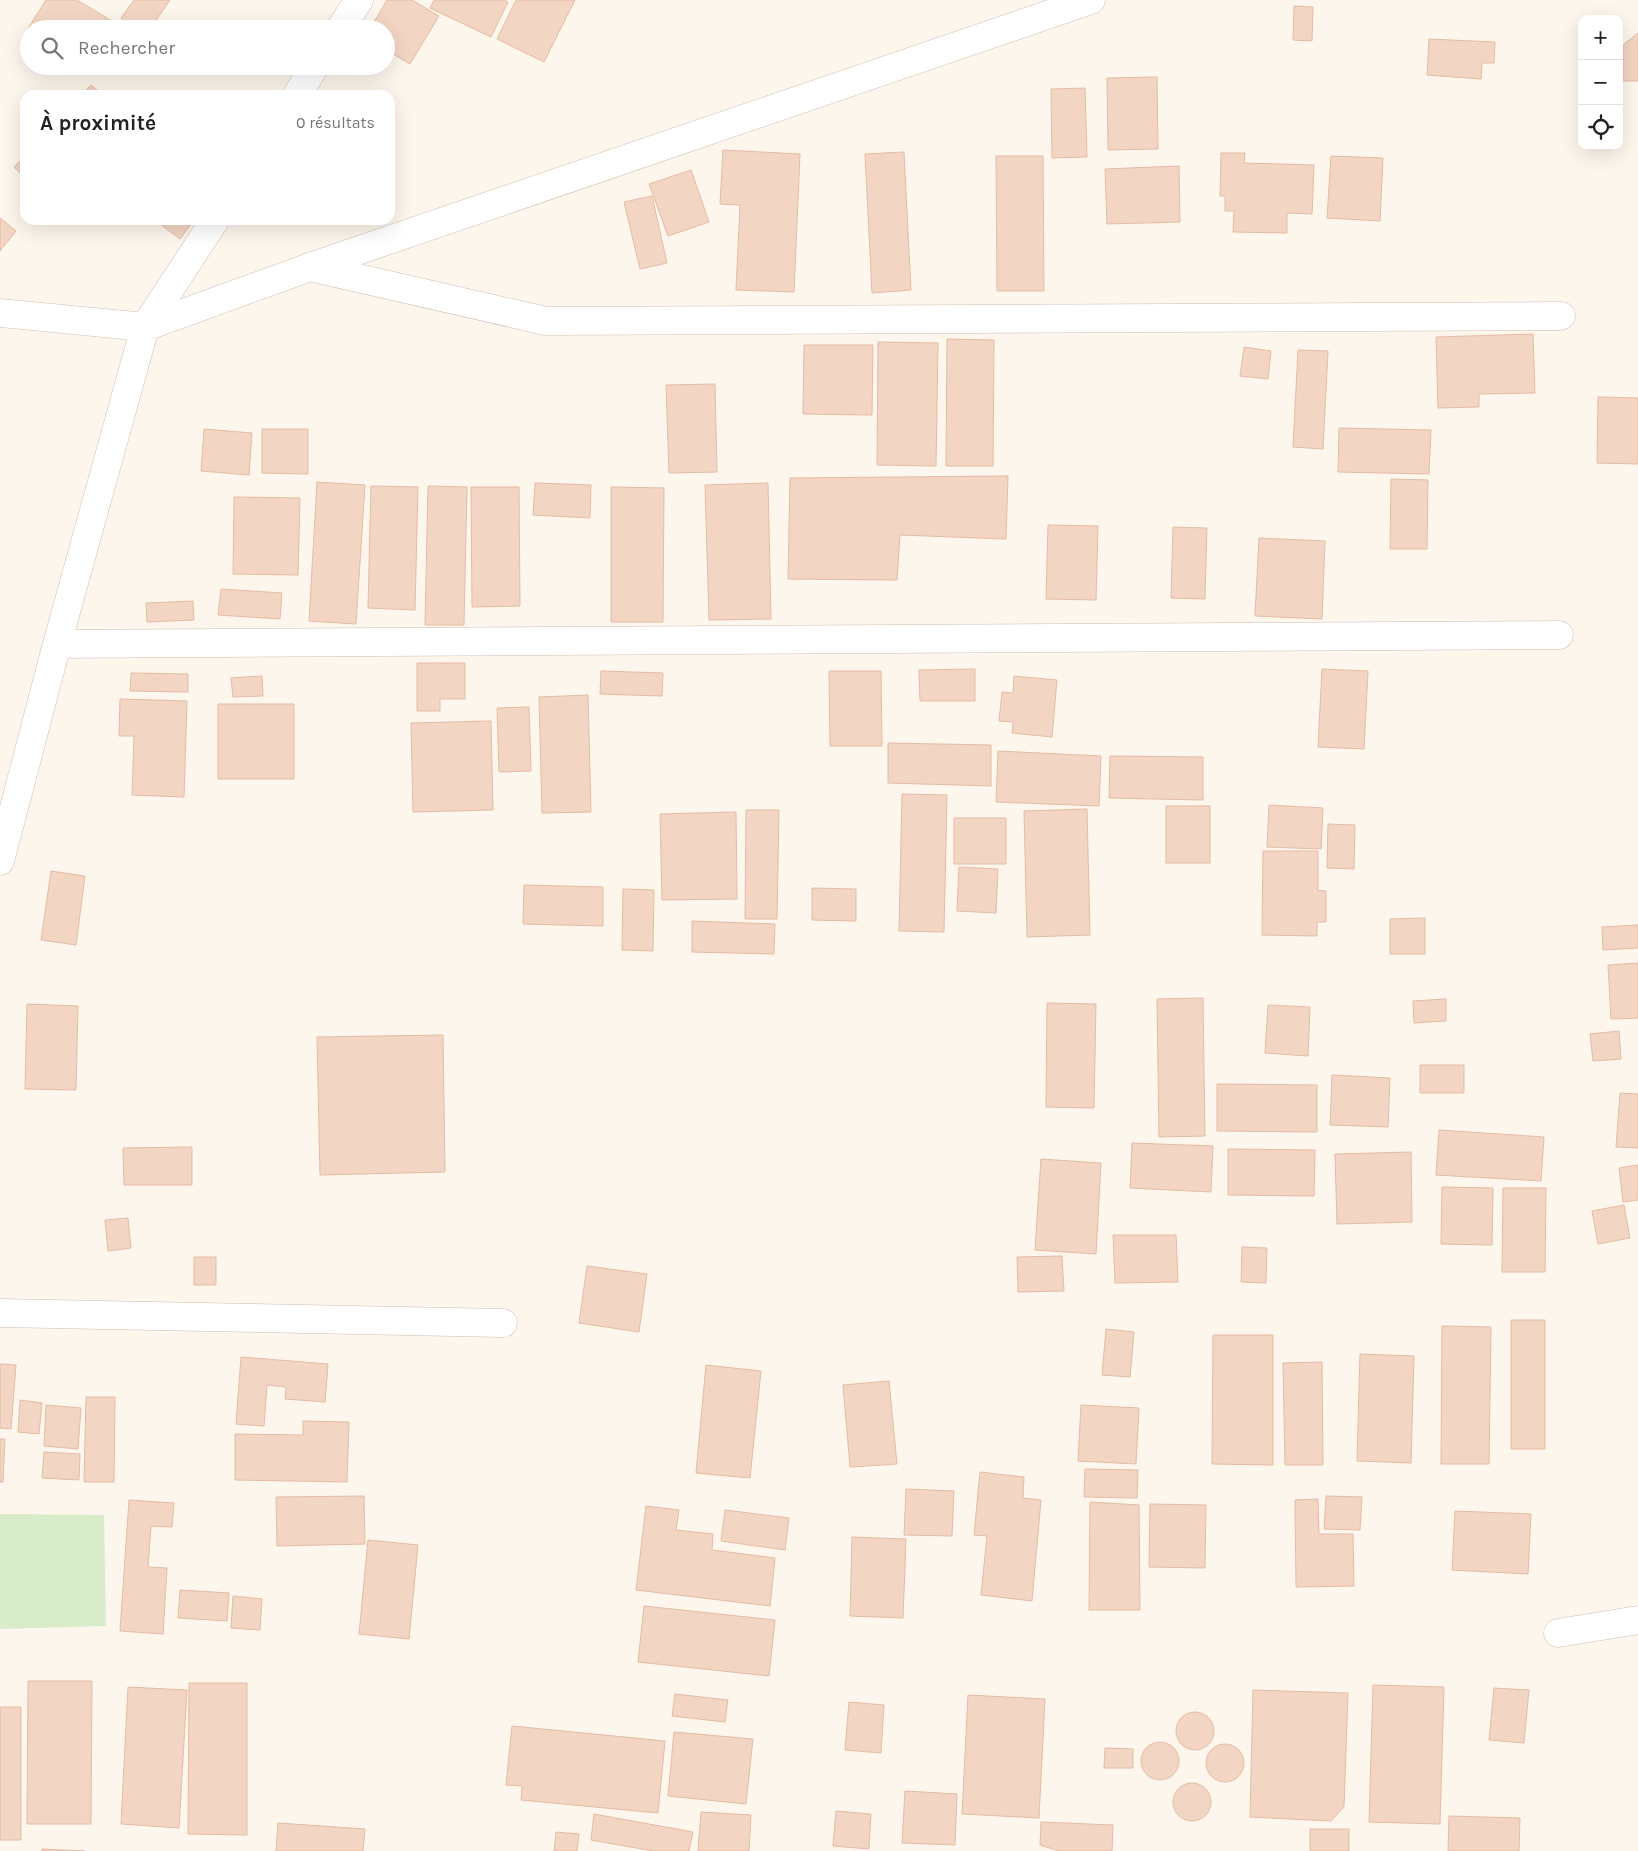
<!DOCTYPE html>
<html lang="fr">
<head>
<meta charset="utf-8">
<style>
  :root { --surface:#fff; --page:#f2f2f2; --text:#222; --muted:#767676; --line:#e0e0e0 }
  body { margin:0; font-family:Karla,sans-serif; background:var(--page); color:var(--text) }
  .controls { position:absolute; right:15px; top:15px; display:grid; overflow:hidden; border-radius:10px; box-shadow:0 5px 20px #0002 }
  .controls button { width:45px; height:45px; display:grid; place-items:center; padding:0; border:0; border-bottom:1px solid var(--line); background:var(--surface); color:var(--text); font:25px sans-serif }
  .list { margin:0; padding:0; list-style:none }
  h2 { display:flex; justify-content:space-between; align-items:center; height:65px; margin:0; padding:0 20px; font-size:21px }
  h2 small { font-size:16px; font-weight:400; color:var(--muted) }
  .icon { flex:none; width:28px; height:28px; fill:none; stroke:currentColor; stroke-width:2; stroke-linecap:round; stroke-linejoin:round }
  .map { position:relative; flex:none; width:1638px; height:1851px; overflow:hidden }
  .search { position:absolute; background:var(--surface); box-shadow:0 5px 20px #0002; left:20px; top:20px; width:375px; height:55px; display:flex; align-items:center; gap:12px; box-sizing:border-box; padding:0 18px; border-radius:28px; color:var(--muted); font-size:19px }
  .panel { position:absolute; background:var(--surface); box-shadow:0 5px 20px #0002; left:20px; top:90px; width:375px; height:135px; border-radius:15px }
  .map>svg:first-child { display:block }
  .green { fill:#d8ecc9 }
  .building { fill:#f3d5c3; stroke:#e6bba3 }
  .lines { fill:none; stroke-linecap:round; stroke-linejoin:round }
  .minor-casing { stroke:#d1beb0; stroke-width:29 }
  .minor { stroke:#fff; stroke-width:28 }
</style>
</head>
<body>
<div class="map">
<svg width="1638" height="1851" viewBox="0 0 1638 1851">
  <rect width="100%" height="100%" fill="#fdf6ec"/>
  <path class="green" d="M0,1514L104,1515L106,1626L0,1629Z"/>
  <path class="building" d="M46,0H77L122,27L121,29H29V31L27,30Z
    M134,0H170L150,29H136L121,18Z
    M387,0H412L439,16L410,64L386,50V29H370Z
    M434,0H504L508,2L491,37L430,8Z
    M516,0H575L544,62L497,39Z
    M1294,6L1313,7L1312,41L1293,40Z
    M1638,33V81H1623V45Z
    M1429,39L1495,42L1494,63H1482L1481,79L1427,75Z
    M86,66H98L95,72Z
    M1157,77L1158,149L1108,150L1107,78Z
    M91,85L103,95H82Z
    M1085,88L1087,157L1052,158L1051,89Z
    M723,150L800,154L794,292L736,290L740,205L720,204Z
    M904,152L911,290L872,293L865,154Z
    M1221,153H1245L1244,163L1314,165L1312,214L1287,213V233L1233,232L1234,211H1225V196H1220Z
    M25,156V178L14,167Z
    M996,156H1043L1044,291H997Z
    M1331,156L1383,158L1380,221L1327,218Z
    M1179,166L1180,222L1107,224L1105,169Z
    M691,170L709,222L668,236L649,184Z
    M652,196L667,263L640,269L624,202Z
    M0,218L16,231L0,251Z
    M163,220H194L180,239L160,224Z
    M1533,334L1535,393L1479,394V407L1438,408L1436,337Z
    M947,339L994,340L993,466H946Z
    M878,342L938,343L936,466L877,465Z
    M804,345H873L872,415L803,414Z
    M1244,347L1271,351L1268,379L1240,376Z
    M1298,350L1328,351L1323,449L1293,447Z
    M715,384L717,472L669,473L666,385Z
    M1598,397L1638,398V464L1597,463Z
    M1339,428L1431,430L1429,474L1338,472Z
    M204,429L252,433L249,475L201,471Z
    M262,429H308V474L262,473Z
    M1008,476L1006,539L900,535L897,580L788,579L790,478Z
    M1391,479L1428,480L1427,549H1390Z
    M317,482L365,485L356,624L309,621Z
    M535,483L591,485L590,518L533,515Z
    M768,483L771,619L709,620L705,485Z
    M371,486L418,487L415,610L368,608Z
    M428,486L467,487L464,625H425Z
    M471,487H519L520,606L472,607Z
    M611,487L664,488L663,622H611Z
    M234,497L300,498L298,575L233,574Z
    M1048,525L1098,526L1096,600L1046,599Z
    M1173,527L1207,528L1205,599L1171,598Z
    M1259,538L1325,541L1322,619L1255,616Z
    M221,589L282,593L280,619L218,615Z
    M193,601L194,620L147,622L146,603Z
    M417,663H465V699H440V711H417Z
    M975,669V701H920L919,670Z
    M1322,669L1368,671L1364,749L1318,747Z
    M601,671L663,673L662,696L600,694Z
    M829,671H881L882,746H830Z
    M131,673L188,674V692L130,691Z
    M262,676L263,696L233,697L231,678Z
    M1014,676L1057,680L1052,737L1012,733L1013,722L999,721L1002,692L1013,693Z
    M588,695L591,812L542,813L539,697Z
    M120,699L187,701L184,797L132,795L134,736H119Z
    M218,704H294V779H218Z
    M529,707L531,771L499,772L497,708Z
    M491,721L493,810L413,812L411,723Z
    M888,743L991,745V786L888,783Z
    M998,751L1101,756L1099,806L996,802Z
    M1110,756L1203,757V800L1109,798Z
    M902,794L947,795L944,932L899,931Z
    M1269,805L1323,808L1321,849L1267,847Z
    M1166,806H1210V863H1166Z
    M1087,809L1090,935L1027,937L1024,811Z
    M746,810H779L777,919H745Z
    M736,812L737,899L662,900L660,814Z
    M954,818H1006V864H954Z
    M1328,824L1355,825L1354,869L1327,868Z
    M1263,851H1318V890L1326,891V922H1317V936L1262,935Z
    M959,867L998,869L996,913L957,911Z
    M51,871L85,876L76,945L41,940Z
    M524,885L603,887V926L523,924Z
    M812,888L856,889V921L812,920Z
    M623,889L654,890L653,951L622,950Z
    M1425,918V954H1390V919Z
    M692,921L775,924L774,954L692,952Z
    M1638,925V948L1603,950L1602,927Z
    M1638,963V1018L1611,1019L1608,965Z
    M1203,998L1205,1136L1159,1137L1157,999Z
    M1446,999V1021L1414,1023L1413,1001Z
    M1047,1003L1096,1004L1094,1108L1046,1107Z
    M27,1004L78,1006L76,1090L25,1089Z
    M1268,1005L1310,1007L1308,1056L1265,1053Z
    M1619,1031L1621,1059L1593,1061L1590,1034Z
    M443,1035L445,1172L320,1175L317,1037Z
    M1420,1065H1464V1093H1420Z
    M1332,1075L1390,1078L1388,1127L1330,1125Z
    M1217,1084L1317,1085V1132L1217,1131Z
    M1620,1093L1638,1094V1148L1616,1147Z
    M1439,1130L1544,1137L1541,1181L1436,1175Z
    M1132,1143L1213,1146L1211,1192L1130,1188Z
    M192,1147V1185H124L123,1148Z
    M1228,1149L1315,1150L1314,1196L1228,1195Z
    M1411,1152L1412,1222L1337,1224L1335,1154Z
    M1041,1159L1101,1163L1096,1254L1035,1250Z
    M1638,1165V1200L1623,1202L1619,1168Z
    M1442,1187L1493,1188L1492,1245L1441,1244Z
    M1503,1188H1546L1545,1272H1502Z
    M1624,1205L1630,1238L1598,1244L1592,1211Z
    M128,1218L131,1248L108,1251L105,1220Z
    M1113,1235H1176L1178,1282L1115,1283Z
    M1242,1247L1267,1248L1266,1283L1241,1282Z
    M1062,1256L1064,1291L1018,1292L1017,1257Z
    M194,1257H216V1285H194Z
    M587,1266L647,1274L639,1332L579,1323Z
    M1511,1320H1545V1449H1511Z
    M1442,1326L1491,1327L1489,1464H1441Z
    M1106,1329L1134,1332L1130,1377L1102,1375Z
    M1213,1335H1273V1465L1212,1464Z
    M1360,1354L1414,1356L1411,1463L1357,1461Z
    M241,1357L328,1364L325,1402L285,1399L286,1387L267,1385L264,1426L236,1424Z
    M1322,1362L1323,1465H1285L1283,1363Z
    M0,1364L16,1365L11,1429L0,1428Z
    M706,1365L761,1371L750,1478L696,1473Z
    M889,1381L897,1464L850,1467L843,1385Z
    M86,1397H115L114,1482H84Z
    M20,1400L42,1403L39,1434L18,1432Z
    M46,1405L81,1408L78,1449L44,1446Z
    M1081,1405L1139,1408L1136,1464L1078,1461Z
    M303,1421L349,1422L347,1482L235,1480V1434L303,1435Z
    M0,1439H5L3,1482H0Z
    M44,1452L80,1454L79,1480L42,1478Z
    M1085,1469L1138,1470L1137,1498L1084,1497Z
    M980,1472L1024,1477L1023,1498L1041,1500L1032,1601L981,1595L987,1536L974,1535Z
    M906,1489L954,1491L952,1536L904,1535Z
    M364,1496L365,1544L277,1546L276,1497Z
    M1326,1496L1362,1497L1360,1530L1324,1529Z
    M1318,1499L1319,1534H1353L1354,1586L1296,1587L1295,1500Z
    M129,1500L174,1503L172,1527L151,1526L148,1567L167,1568L163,1634L120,1631Z
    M1090,1502L1139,1505L1140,1610H1089Z
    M1150,1504L1206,1505L1205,1568L1149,1567Z
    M646,1506L679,1510L676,1530L713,1534L712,1550L775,1558L770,1606L636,1590Z
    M725,1510L789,1518L785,1550L721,1541Z
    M1455,1511L1531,1514L1528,1574L1452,1570Z
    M852,1537L906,1539L903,1618L850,1616Z
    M368,1540L418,1545L409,1639L359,1634Z
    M180,1590L229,1593L227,1621L178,1618Z
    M233,1596L262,1599L260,1630L231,1628Z
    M644,1606L775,1620L769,1676L638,1662Z
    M28,1681H92L91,1824H27Z
    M189,1683H247V1835L188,1834Z
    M1373,1685L1444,1687L1440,1824L1369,1822Z
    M128,1687L187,1690L179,1828L121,1824Z
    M1494,1688L1529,1690L1524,1743L1489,1740Z
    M1253,1690L1348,1693L1344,1807L1331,1821L1250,1817Z
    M675,1694L728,1700L725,1722L672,1716Z
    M968,1695L1045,1699L1039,1818L962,1814Z
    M849,1702L884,1705L881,1753L845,1750Z
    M0,1707H21V1840H0Z
    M1176 1731a19 19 0 1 1 38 0a19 19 0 1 1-38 0Z
    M512,1726L665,1741L658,1813L521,1800L522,1786L506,1785Z
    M674,1732L753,1739L746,1804L668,1796Z
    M1141 1761a19 19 0 1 1 38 0a19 19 0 1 1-38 0Z
    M1206 1763a19 19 0 1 1 38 0a19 19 0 1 1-38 0Z
    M1105,1748L1133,1749V1768H1104Z
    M1173 1802a19 19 0 1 1 38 0a19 19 0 1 1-38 0Z
    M905,1791L957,1794L955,1845L902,1843Z
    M836,1811L871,1814L869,1849L833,1846Z
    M701,1812L751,1815L749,1851H698Z
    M594,1814L693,1832L689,1851H653L591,1840Z
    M1449,1816L1520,1818L1519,1851H1448Z
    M1041,1822L1113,1825L1112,1851H1059L1040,1845Z
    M278,1823L365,1829L363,1851H276Z
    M1310,1829H1349V1851H1310Z
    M556,1832L579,1834L577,1851H554Z
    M42,1849L85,1851H42Z"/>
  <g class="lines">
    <g class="minor-casing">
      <path id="minor" d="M340,29L359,0
        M297,95L315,66
        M310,267L546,321L1561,316
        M0,313L145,327L310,267L1091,0
        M57,644L1559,635
        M0,861L57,644L145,327L215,220
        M0,1313L503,1323
        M1558,1633L1638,1620"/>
    </g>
    <use href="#minor" class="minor"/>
  </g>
</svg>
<div class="controls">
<button>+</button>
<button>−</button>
<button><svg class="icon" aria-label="locate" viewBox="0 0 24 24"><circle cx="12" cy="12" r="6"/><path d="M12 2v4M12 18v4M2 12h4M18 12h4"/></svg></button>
</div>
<div class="search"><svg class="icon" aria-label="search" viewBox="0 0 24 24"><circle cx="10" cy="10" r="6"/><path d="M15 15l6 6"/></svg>Rechercher</div>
<section class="panel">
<h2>À proximité<small>0 résultats</small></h2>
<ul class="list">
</ul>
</section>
</div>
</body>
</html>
